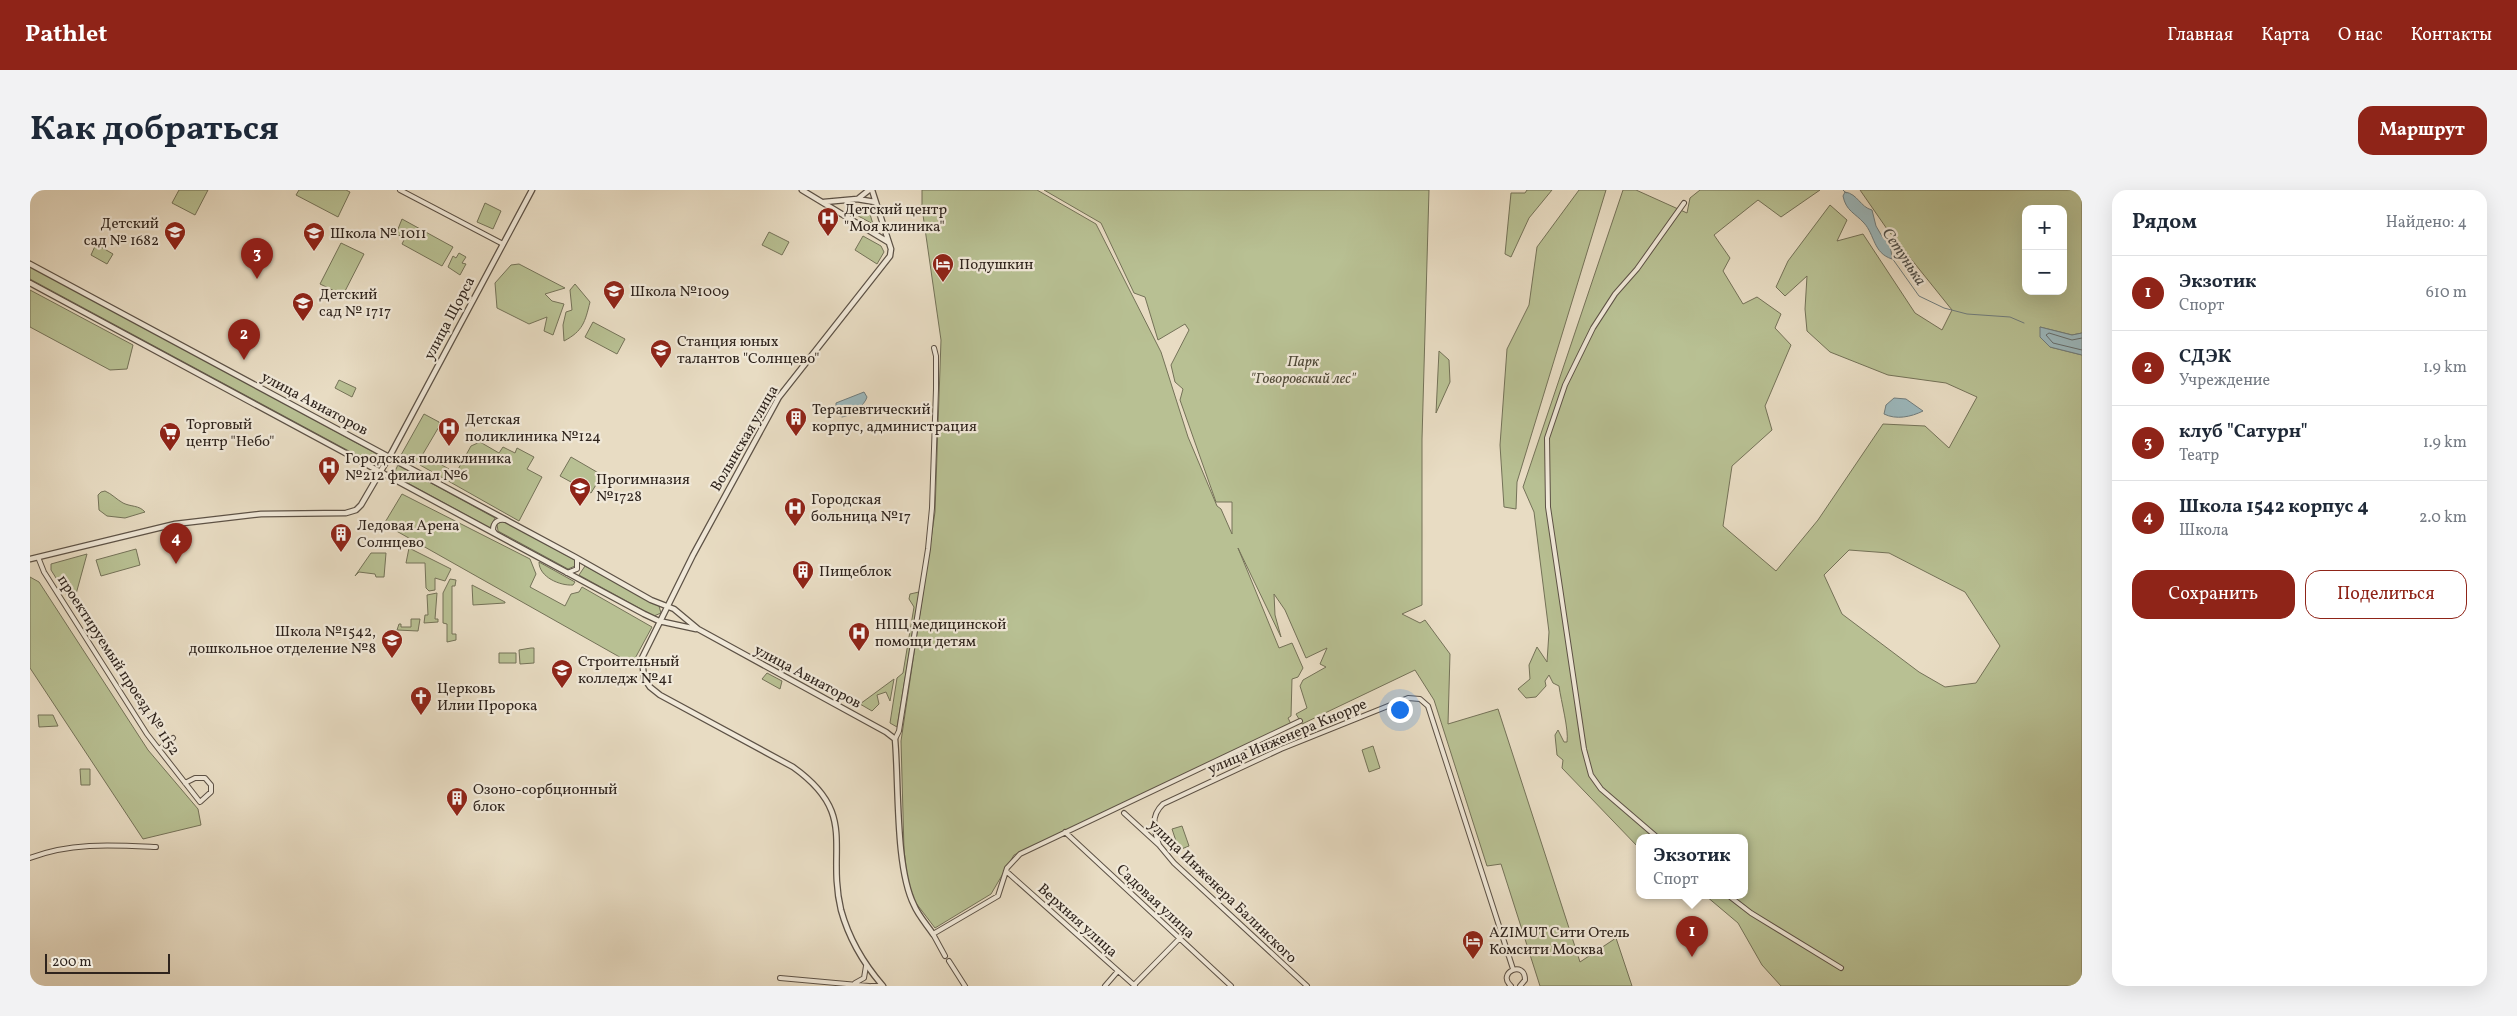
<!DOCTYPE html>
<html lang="ru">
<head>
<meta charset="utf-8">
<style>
  :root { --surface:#fff; --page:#f2f2f3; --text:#1f2937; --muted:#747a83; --line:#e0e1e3; --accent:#8f2418 }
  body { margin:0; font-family:Vollkorn,serif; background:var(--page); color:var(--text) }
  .controls { position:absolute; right:15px; top:15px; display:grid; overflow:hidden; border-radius:10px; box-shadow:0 5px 20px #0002 }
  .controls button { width:45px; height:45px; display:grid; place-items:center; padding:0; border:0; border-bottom:1px solid var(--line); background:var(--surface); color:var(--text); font:25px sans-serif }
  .scale { position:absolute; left:15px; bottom:12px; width:125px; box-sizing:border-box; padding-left:5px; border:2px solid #2f241d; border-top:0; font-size:14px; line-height:18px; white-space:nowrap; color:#2f241d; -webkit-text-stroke:4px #f0e8d8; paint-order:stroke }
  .you { position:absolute; left:1369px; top:519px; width:18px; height:18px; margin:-12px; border:4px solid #fff; border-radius:50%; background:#1a73e8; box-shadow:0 0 0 8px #1a73e833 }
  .badge { display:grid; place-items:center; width:32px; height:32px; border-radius:50%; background:var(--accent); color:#fff; font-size:16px; font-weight:700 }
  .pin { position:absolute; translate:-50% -41px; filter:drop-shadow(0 1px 2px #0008) }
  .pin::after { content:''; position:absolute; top:26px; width:18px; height:15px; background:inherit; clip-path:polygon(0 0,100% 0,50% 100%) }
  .popup { position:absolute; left:1606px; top:644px; width:112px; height:65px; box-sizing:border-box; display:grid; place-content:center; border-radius:10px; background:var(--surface); filter:drop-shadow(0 1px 4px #0005); font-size:16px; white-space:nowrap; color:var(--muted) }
  .popup b { font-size:19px; color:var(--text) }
  .popup::after { content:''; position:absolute; left:50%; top:100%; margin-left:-10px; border:10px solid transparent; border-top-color:var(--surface) }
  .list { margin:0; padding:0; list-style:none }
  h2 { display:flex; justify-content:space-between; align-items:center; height:65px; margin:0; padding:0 20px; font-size:21px }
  h2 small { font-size:16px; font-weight:400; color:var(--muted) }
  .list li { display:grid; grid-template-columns:32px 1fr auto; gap:15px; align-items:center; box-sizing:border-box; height:75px; padding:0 20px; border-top:1px solid var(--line) }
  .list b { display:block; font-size:19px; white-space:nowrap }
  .list p { margin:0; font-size:16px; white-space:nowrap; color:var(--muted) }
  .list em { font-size:16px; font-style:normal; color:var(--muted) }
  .actions { display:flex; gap:10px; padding:15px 20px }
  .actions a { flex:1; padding:11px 0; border:1px solid var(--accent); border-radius:15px; text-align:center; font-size:18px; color:var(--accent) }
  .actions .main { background:var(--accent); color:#fff }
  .map { position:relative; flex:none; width:2052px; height:796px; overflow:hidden; border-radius:15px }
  header { display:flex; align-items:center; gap:30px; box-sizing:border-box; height:70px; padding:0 25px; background:var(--accent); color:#fff }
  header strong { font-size:24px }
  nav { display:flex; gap:28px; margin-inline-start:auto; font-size:18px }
  .intro { display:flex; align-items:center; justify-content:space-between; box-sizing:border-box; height:120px; padding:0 30px }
  h1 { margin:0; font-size:35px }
  .button { padding:12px 22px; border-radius:15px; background:var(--accent); color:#fff; font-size:18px; font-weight:700 }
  main { display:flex; gap:30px; padding:0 30px }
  aside { flex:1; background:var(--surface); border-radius:15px; box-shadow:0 5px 20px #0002 }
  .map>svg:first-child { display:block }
  .green { fill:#b8c093; stroke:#747258; fill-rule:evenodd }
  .water { fill:#9cb9be; stroke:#707d7e }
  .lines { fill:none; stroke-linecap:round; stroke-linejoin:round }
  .shore { stroke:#666e6e; stroke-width:1 }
  .stream { stroke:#707d7e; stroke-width:1 }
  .minor-casing { stroke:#5d5246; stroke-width:6 }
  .tertiary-casing { stroke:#5d5246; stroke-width:7 }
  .minor { stroke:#f0e8d8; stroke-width:4 }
  .tertiary { stroke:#f0e8d8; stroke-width:4.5 }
  .labels { text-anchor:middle; stroke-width:4.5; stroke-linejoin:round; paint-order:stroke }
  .poi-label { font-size:15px; fill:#2f241d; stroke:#f0e8d8; text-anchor:start }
  .street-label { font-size:15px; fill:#2f241d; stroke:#f0e8d8 }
  .park-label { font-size:15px; font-style:italic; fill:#514b3a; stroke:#f0e8d8 }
  .water-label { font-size:16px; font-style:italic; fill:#50514d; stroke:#f0e8d8 }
</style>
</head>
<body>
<header>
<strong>Pathlet</strong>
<nav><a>Главная</a><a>Карта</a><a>О нас</a><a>Контакты</a></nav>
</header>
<div class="intro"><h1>Как добраться</h1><a class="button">Маршрут</a></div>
<main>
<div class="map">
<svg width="2052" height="796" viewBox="0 0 2052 796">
  <rect width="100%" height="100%" fill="#e8dcc3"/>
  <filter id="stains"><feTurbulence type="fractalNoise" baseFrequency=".004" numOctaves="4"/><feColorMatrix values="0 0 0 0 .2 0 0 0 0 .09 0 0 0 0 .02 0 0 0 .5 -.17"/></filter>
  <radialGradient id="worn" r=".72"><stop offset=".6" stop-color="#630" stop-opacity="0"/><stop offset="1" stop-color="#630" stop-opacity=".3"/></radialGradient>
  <path class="green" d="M149,0H178L165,25L142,13Z
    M269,0H316L320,2L308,27L266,5Z
    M892,0H1007L1066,34L1131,162L1158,247L1187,316L1191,319L1202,344V312H1186L1150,210L1153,199L1145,192L1141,175L1159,140L1155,134L1128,150L1115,107L1104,103L1071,33L1014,0H1399L1392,249V415L1372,424L1390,433L1395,430L1420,464L1418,534L1468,519L1550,772L1586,748L1602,796H1510L1471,674L1457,676L1404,510L1385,480L1272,534L1266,524L1277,518L1270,496L1273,490L1296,477L1290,474L1297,458L1276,468L1255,420L1244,404L1245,425L1251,447L1208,358L1249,458L1262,453L1273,478L1268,487L1262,489L1261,526L1258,528L1261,534L984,665L961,704L905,738L879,704L874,660L871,551L905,322L911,150L892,18Z
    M1497,0H1522L1499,28L1481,67L1475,64L1481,3H1495Z
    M1549,0H1576L1487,292L1486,319L1474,317L1470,255L1477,159L1499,115L1507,57Z
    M1593,0H1606L1657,23L1660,8L1670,0H1790L1751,27L1728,10L1684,45L1700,68L1693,81L1713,114L1727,107L1751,124L1745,138L1761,155L1735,216L1742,240L1702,276L1693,336L1746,381L1788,330L1853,234L1895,236L1919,258L1947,207L1916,193L1858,185L1800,162L1777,141L1775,119L1777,86L1755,106L1746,97L1758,71L1800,15L1817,30L1807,51L1833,44L1885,123L1912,140L1922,120L1857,39L1830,0H2052V143L2042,145L2010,137L2020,157L2052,165V796H1751L1732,775L1708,733L1676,706H1714V648H1610L1609,658L1532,578L1533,570L1527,565L1525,545L1528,540L1534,552H1537C1539,540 1531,511 1529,496L1523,493L1519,485L1515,491L1516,496L1506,507L1496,508L1488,499L1500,489L1499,475L1507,457L1517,472L1519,442L1504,322L1493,297ZM1996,19H2033V101H1996ZM1819,360L1859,363L1935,402L1970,456L1946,493L1915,497L1889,482L1812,424L1794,385Z
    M455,13L471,21L463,39L447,32Z
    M819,20L839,21L843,34L819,21Z
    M372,29L423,57L412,76L372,54L375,48L366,44Z
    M739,42L759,52L752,65L732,55Z
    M833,46L851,56L854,62L847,74L825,60Z
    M311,53L334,64L313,105L290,94Z
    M66,54L83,64L77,74L61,65Z
    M429,63L436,67L432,73L436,74L430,85L418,77L423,66L426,68Z
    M489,74L535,98L515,104L522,111L534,114L523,145L514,141L517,127L499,134L467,118L465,93L481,75Z
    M0,76L349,265L350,271L343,274L0,89Z
    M545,94L560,112C555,132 553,141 534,151L533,135L536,122L542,120L540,100Z
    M0,100L103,155L97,179L80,180L0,137Z
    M563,132L595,149L587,164L555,147Z
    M1409,161L1419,170L1420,192L1406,223Z
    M309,190L326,198L322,207L305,198Z
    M394,224L409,232L410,235L387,274L371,265Z
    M450,252L469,263L473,257L485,263L487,258L504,267L497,279L512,287L489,331L390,275L396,266L426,283L441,256Z
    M541,267L572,285L561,303L530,286Z
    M368,275L465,328L460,338L363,285Z
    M75,301C82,304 86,309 93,313C101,317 109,315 115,322L95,328L77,326L69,320L68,305L71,302Z
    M372,304L500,369L506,384L500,397L535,416L541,404L549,402L552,397L622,437L602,474L354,334Z
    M473,331L543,369L546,372L545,376L538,379L468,341L467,334Z
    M379,358L421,379L415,391L405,388V400L399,401L396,398L395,373H376Z
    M106,359L110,375L71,386L66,370Z
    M341,363H356L354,387H346L345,384L329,382L325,386Z
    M57,364L43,415L21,380V374Z
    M509,372L545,392L543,395C530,396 509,387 509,372Z
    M555,376L629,416L631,423L624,426L549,385Z
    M0,387L9,392L118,560L168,619L171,635L113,649L0,478Z
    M420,389L426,390L425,396H422V444H426V450L417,452V434L413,433V403Z
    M442,395L475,412V413L443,415Z
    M889,402V403L867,537L860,533L867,488L873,483L884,417L879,409L880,404Z
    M407,403L405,429H408V432L394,433L395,425H398L397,405Z
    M381,429H390L388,441L367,440L369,434H371V437H381Z
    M501,458H504V473L490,474L489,460Z
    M469,463H486V473H469Z
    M737,483L752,491L750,499L732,489Z
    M864,489L860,511L856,502L847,505L849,514L842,521L830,514Z
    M8,525H23L28,536L9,537Z
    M1343,556L1350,578L1339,582L1332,560Z
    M50,579H60V595H51Z
    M1152,636L1159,656L1149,660L1142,639Z"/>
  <path class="water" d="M1815,2C1828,4 1830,17 1842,20L1846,36L1853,48L1860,51L1862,69C1843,63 1845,45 1834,33C1825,23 1816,21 1813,6Z
    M2010,137L2042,145L2052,143V165L2020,157L2010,147Z
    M834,202L837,207C835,215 821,226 812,227L806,224V213Z
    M1864,208L1876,209L1893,221C1881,227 1866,230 1854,224L1856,215Z"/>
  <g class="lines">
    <path class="shore" d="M2052,148L2042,150L2019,143L2016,145L2023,153L2052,160"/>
    <path class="stream" d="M1813,0L1816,3
      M1862,68L1889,106L1914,118L1937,124L1980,127L1994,133"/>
    <g class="minor-casing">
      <path id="minor" d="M370,0L473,54
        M465,343L463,340C463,332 468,329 475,330
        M8,367L14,382L117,544L170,612L181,602V595L175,588H165L155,593
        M537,383L547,379V369
        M865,549L869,541L898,359L902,318L906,199V166L904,158
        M129,559L143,548
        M1094,623L1129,655L1144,673L1277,796
        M1035,642L1201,796
        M1628,648L1571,599L1561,585L1554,559L1518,317L1517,248L1535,195L1563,138L1585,104L1607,79L1654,13
        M1129,655C1124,640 1120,626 1133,614L1251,559L1378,508L1390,509L1398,516L1483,779
        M0,668C40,652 84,655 126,657
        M976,681L1105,796
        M1699,706L1721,723L1811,778
        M915,766L903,744L968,706L977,678L990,664L1270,531
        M919,771L935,796
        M750,788L839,796
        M825,793L834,788L836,776
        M1104,795L1150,748
        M841,796H852
        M1075,796L1088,781
        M1481,796C1466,783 1495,769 1495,790L1490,796"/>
    </g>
    <g class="tertiary-casing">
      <path id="tertiary" d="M772,0L858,52
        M842,0L861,59L860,66L749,207L663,365L612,468L614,488L620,497L630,505L763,577C829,624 796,657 811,720C819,749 833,773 853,796
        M829,8L839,0
        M794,12L827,9L845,12
        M839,38L849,39L853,36
        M0,74L545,367L621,410L644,419L668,439L856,542L865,549C869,593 865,677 884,715C888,725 897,735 903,744
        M0,93L614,424L629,431L666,439
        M0,369L145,334L231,324L316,323L326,320L331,315L362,262L502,0"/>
    </g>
    <use href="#minor" class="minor"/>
    <use href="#tertiary" class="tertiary"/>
  </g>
  <defs>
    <g id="hospital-pin" transform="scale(1.125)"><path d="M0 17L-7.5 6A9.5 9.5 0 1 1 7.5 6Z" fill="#8f2418" stroke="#f0e8d8"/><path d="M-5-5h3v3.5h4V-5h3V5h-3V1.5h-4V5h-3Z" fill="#fff"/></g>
    <g id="school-pin" transform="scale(1.125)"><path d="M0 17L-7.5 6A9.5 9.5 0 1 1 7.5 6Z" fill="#8f2418" stroke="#f0e8d8"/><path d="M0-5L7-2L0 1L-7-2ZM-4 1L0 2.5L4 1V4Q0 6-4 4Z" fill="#fff"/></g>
    <g id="hotel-pin" transform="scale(1.125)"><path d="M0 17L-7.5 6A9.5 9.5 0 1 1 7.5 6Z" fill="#8f2418" stroke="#f0e8d8"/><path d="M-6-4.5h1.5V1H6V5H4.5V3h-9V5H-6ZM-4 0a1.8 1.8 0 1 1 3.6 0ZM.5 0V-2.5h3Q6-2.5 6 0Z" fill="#fff"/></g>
    <g id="building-pin" transform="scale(1.125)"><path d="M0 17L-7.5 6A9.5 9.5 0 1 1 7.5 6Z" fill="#8f2418" stroke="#f0e8d8"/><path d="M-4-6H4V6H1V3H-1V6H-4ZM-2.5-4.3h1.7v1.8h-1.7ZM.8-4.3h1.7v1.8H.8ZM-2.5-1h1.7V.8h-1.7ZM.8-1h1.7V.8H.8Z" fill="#fff"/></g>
    <g id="supermarket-pin" transform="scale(1.125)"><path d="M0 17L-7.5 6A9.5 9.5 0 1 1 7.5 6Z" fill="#8f2418" stroke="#f0e8d8"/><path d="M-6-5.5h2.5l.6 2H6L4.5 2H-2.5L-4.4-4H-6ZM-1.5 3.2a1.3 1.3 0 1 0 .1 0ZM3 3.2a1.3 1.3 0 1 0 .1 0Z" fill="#fff"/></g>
    <g id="university-pin" transform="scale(1.125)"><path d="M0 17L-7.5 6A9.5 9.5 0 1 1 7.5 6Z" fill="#8f2418" stroke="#f0e8d8"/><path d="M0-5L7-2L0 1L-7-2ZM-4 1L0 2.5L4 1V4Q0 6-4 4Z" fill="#fff"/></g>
    <g id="church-pin" transform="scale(1.125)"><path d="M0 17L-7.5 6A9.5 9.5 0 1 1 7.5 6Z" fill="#8f2418" stroke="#f0e8d8"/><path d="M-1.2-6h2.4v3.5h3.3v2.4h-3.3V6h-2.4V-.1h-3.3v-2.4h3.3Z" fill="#fff"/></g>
  </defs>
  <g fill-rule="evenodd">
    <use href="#hospital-pin" x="798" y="28"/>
    <use href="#school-pin" x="145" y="42"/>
    <use href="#school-pin" x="284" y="43"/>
    <use href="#hotel-pin" x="913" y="74"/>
    <use href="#school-pin" x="584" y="101"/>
    <use href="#school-pin" x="273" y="113"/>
    <use href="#school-pin" x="631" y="160"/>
    <use href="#building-pin" x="766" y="228"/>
    <use href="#hospital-pin" x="419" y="238"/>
    <use href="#supermarket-pin" x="140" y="243"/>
    <use href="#hospital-pin" x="299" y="277"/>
    <use href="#school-pin" x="550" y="298"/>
    <use href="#hospital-pin" x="765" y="318"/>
    <use href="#building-pin" x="311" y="344"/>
    <use href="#building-pin" x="773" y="381"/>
    <use href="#hospital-pin" x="829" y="443"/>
    <use href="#school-pin" x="362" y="450"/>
    <use href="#university-pin" x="532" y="480"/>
    <use href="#church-pin" x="391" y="507"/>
    <use href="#building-pin" x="427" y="608"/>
    <use href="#hotel-pin" x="1443" y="751"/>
  </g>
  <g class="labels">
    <g class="poi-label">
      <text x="814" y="24">Детский центр<tspan x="814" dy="17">"Моя клиника"</tspan></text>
      <text x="129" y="38" text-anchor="end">Детский<tspan x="129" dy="17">сад № 1682</tspan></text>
      <text x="300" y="48">Школа № 1011</text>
      <text x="929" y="79">Подушкин</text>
      <text x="600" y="106">Школа №1009</text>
      <text x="289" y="109">Детский<tspan x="289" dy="17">сад № 1717</tspan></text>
      <text x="647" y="156">Станция юных<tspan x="647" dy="17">талантов "Солнцево"</tspan></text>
      <text x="782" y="224">Терапевтический<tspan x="782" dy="17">корпус, администрация</tspan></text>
      <text x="435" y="234">Детская<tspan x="435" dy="17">поликлиника №124</tspan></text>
      <text x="156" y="239">Торговый<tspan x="156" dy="17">центр "Небо"</tspan></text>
      <text x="315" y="273">Городская поликлиника<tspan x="315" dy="17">№212 филиал №6</tspan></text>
      <text x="566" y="294">Прогимназия<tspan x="566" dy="17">№1728</tspan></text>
      <text x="781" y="314">Городская<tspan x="781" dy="17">больница №17</tspan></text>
      <text x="327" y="340">Ледовая Арена<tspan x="327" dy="17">Солнцево</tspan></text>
      <text x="789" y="386">Пищеблок</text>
      <text x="845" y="439">НПЦ медицинской<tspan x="845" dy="17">помощи детям</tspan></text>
      <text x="346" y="446" text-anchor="end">Школа №1542,<tspan x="346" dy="17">дошкольное отделение №8</tspan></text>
      <text x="548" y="476">Строительный<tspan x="548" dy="17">колледж №41</tspan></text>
      <text x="407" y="503">Церковь<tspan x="407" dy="17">Илии Пророка</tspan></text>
      <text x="443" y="604">Озоно-сорбционный<tspan x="443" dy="17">блок</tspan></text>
      <text x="1459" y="747">AZIMUT Сити Отель<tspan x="1459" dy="17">Комсити Москва</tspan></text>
    </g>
    <g class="street-label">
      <text transform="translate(419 128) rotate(-62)" y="5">улица Щорса</text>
      <text transform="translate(285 213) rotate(28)" y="5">улица Авиаторов</text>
      <text transform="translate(714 248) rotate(-60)" y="5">Волынская улица</text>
      <text transform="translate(89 475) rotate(57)" y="5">проектируемый проезд № 1152</text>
      <text transform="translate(778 486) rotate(28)" y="5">улица Авиаторов</text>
      <text transform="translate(1257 546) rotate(-23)" y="5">улица Инженера Кнорре</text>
      <text transform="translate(1193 701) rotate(44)" y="5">улица Инженера Балинского</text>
      <text transform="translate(1126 711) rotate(43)" y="5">Садовая улица</text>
      <text transform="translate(1048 730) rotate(42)" y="5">Верхняя улица</text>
    </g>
    <g class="park-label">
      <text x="1273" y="176">Парк<tspan x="1273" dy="17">"Говоровский лес"</tspan></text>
    </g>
    <g class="water-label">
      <text transform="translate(1875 66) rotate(56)" y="6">Сетунька</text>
    </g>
  </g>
  <rect width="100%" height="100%" filter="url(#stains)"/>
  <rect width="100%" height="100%" fill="url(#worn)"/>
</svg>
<div class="controls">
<button>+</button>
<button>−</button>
</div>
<div class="scale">200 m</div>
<div class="you"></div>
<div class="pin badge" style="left:1662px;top:767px">1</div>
<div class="popup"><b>Экзотик</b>Спорт</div>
<div class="pin badge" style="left:214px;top:170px">2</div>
<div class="pin badge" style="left:227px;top:89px">3</div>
<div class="pin badge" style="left:146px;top:374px">4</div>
</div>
<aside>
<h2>Рядом<small>Найдено: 4</small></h2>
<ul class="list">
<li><span class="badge">1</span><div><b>Экзотик</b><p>Спорт</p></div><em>610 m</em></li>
<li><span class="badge">2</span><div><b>СДЭК</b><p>Учреждение</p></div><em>1.9 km</em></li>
<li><span class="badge">3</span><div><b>клуб &quot;Сатурн&quot;</b><p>Театр</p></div><em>1.9 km</em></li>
<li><span class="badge">4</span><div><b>Школа 1542 корпус 4</b><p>Школа</p></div><em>2.0 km</em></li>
</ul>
<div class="actions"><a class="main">Сохранить</a><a>Поделиться</a></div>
</aside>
</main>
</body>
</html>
